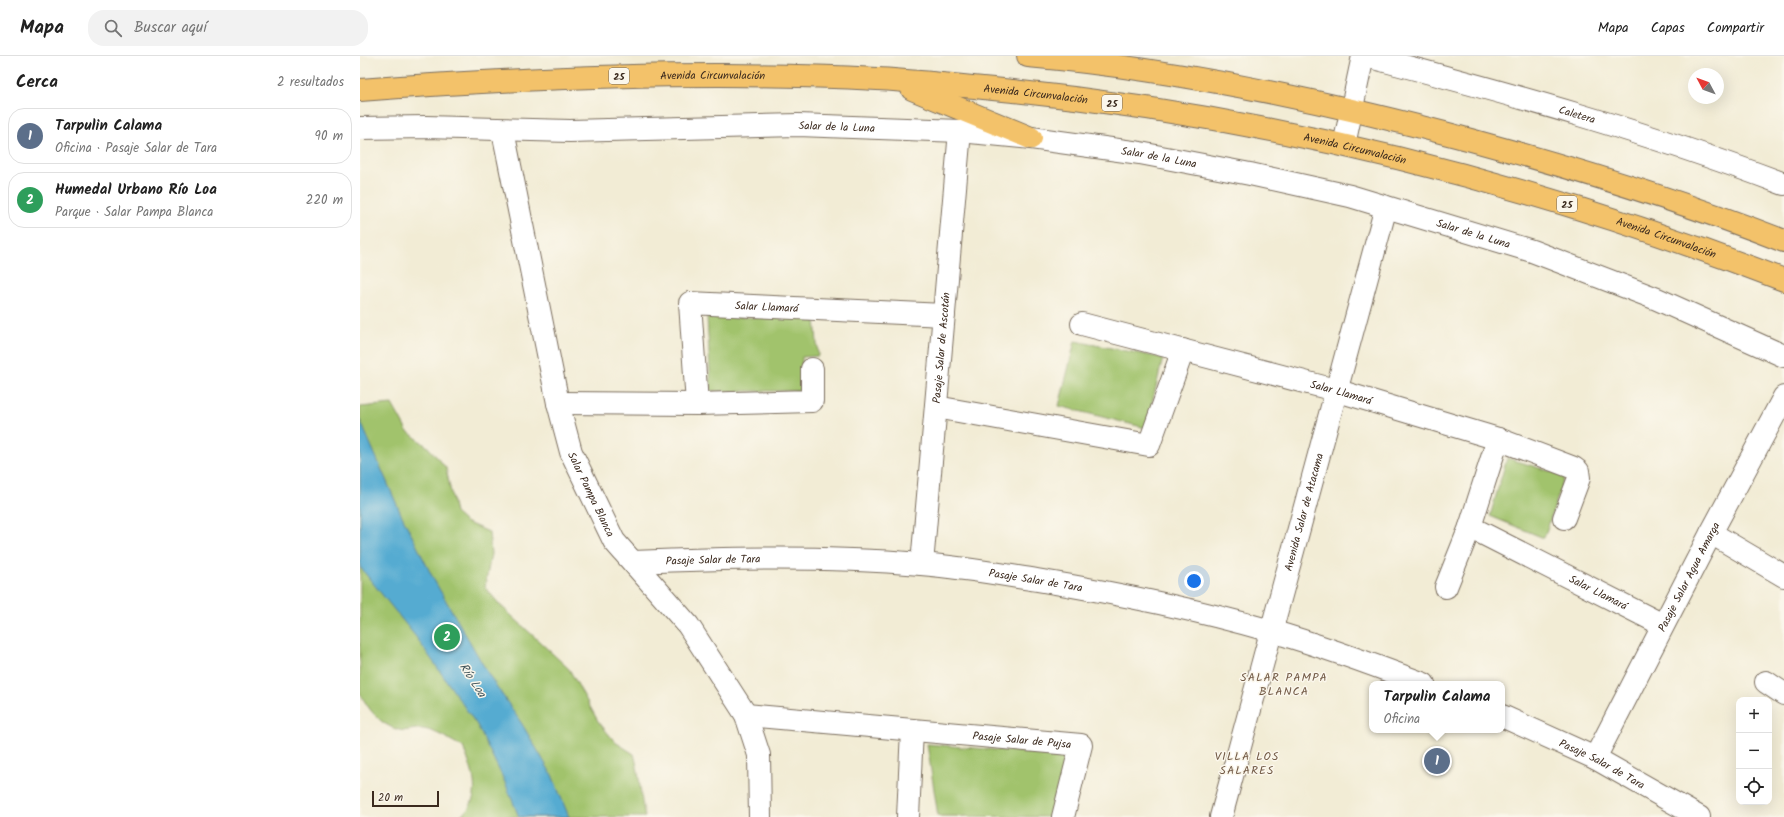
<!DOCTYPE html>
<html lang="es">
<head>
<meta charset="utf-8">
<style>
  :root { --surface:#fff; --page:#f2f2f2; --text:#222; --muted:#767676; --line:#e0e0e0; --accent:#0f766e }
  body { margin:0; font-family:Kalam,sans-serif; background:var(--page); color:var(--text) }
  .controls { position:absolute; right:12px; bottom:12px; display:grid; overflow:hidden; border-radius:8px; box-shadow:0 4px 16px #0002 }
  .controls button { width:36px; height:36px; display:grid; place-items:center; padding:0; border:0; border-bottom:1px solid var(--line); background:var(--surface); color:var(--text); font:20px sans-serif }
  .compass { position:absolute; left:1328px; top:12px; width:36px; height:36px; border-radius:50%; background:var(--surface); box-shadow:0 4px 16px #0002; rotate:311deg }
  .scale { position:absolute; left:12px; bottom:10px; width:67px; box-sizing:border-box; padding-left:4px; border:2px solid #3b2a1e; border-top:0; font-size:11px; line-height:14px; white-space:nowrap; color:#3b2a1e; -webkit-text-stroke:3px #fbf7ec; paint-order:stroke }
  .you { position:absolute; left:834px; top:525px; width:14px; height:14px; margin:-10px; border:3px solid #fff; border-radius:50%; background:#1a73e8; box-shadow:0 0 0 6px #1a73e833 }
  .badge { display:grid; place-items:center; width:26px; height:26px; border-radius:50%; background:var(--accent); color:#fff; font-size:13px; font-weight:700 }
  .pin { position:absolute; translate:-50% -50%; border:2px solid #fff; box-shadow:0 1px 4px #0006 }
  .popup { position:absolute; left:1009px; top:625px; width:136px; height:52px; box-sizing:border-box; display:grid; place-content:center; border-radius:8px; background:var(--surface); filter:drop-shadow(0 1px 3px #0005); font-size:13px; white-space:nowrap; color:var(--muted) }
  .popup b { font-size:15px; color:var(--text) }
  .popup::after { content:''; position:absolute; left:50%; top:100%; margin-left:-8px; border:8px solid transparent; border-top-color:var(--surface) }
  .list { margin:0; padding:0; list-style:none }
  h2 { display:flex; justify-content:space-between; align-items:center; height:52px; margin:0; padding:0 16px; font-size:17px }
  h2 small { font-size:13px; font-weight:400; color:var(--muted) }
  .list li { display:grid; grid-template-columns:26px 1fr auto; gap:12px; align-items:center; box-sizing:border-box; height:56px; margin:0 8px 8px; padding:0 8px; border:1px solid var(--line); border-radius:16px }
  .list b { display:block; font-size:15px; white-space:nowrap }
  .list p { margin:0; font-size:13px; white-space:nowrap; color:var(--muted) }
  .list em { font-size:13px; font-style:normal; color:var(--muted) }
  .icon { flex:none; width:22px; height:22px; fill:none; stroke:currentColor; stroke-width:2; stroke-linecap:round; stroke-linejoin:round }
  .map { position:relative; flex:none; width:1424px; height:761px; overflow:hidden }
  header { display:flex; align-items:center; gap:24px; box-sizing:border-box; height:56px; padding:0 20px; background:var(--surface); border-bottom:1px solid var(--line) }
  header strong { font-size:19px }
  nav { display:flex; gap:22px; margin-inline-start:auto; font-size:14px }
  .search { width:280px; height:36px; background:var(--page); display:flex; align-items:center; gap:10px; box-sizing:border-box; padding:0 14px; border-radius:16px; color:var(--muted); font-size:15px }
  main { display:flex }
  aside { flex:1; background:var(--surface) }
  .map>svg:first-child { display:block }
  .green { fill:#a1c36c; stroke:#6e7645 }
  .water { fill:#54abd1; stroke:#486a78 }
  .lines { fill:none; stroke-linecap:round; stroke-linejoin:round }
  .minor-casing { stroke:#7b6e5e; stroke-width:24 }
  .highway-casing { stroke:#7b6e5e; stroke-width:24 }
  .minor { stroke:#fff; stroke-width:22 }
  .highway { stroke:#f3c26a; stroke-width:22 }
  .labels { text-anchor:middle; stroke-width:3; stroke-linejoin:round; paint-order:stroke }
  .shield { fill:#fbf7ec; stroke:#75685c; stroke-width:1 }
  .shield-label { font-size:10px; font-weight:bold; fill:#3b2a1e }
  .street-label { font-size:11px; fill:#3b2a1e; stroke:#fbf7ec }
  .neighbourhood-label { font-size:12px; letter-spacing:1px; fill:#745c48; stroke:#fbf7ec }
  .water-label { font-size:12px; font-style:italic; fill:#44575d; stroke:#fbf7ec }
</style>
</head>
<body>
<header>
<strong>Mapa</strong>
<div class="search"><svg class="icon" aria-label="search" viewBox="0 0 24 24"><circle cx="10" cy="10" r="6"/><path d="M15 15l6 6"/></svg>Buscar aquí</div>
<nav><a>Mapa</a><a>Capas</a><a>Compartir</a></nav>
</header>
<main>
<aside>
<h2>Cerca<small>2 resultados</small></h2>
<ul class="list">
<li><span class="badge" style="background:#5c6f8a">1</span><div><b>Tarpulin Calama</b><p>Oficina · Pasaje Salar de Tara</p></div><em>90 m</em></li>
<li><span class="badge" style="background:#2e9e5b">2</span><div><b>Humedal Urbano Río Loa</b><p>Parque · Salar Pampa Blanca</p></div><em>220 m</em></li>
</ul>
</aside>
<div class="map">
<svg width="1424" height="761" viewBox="0 0 1424 761">
  <rect width="100%" height="100%" fill="#fbf7ec"/>
  <filter id="ink" filterUnits="userSpaceOnUse"><feTurbulence type="fractalNoise" baseFrequency=".025" numOctaves="2"/><feDisplacementMap in="SourceGraphic" scale="8" xChannelSelector="R" yChannelSelector="G"/><feConvolveMatrix kernelMatrix="1 2 1 2 8 2 1 2 1" color-interpolation-filters="sRGB"/></filter>
  <filter id="wash" filterUnits="userSpaceOnUse"><feTurbulence type="fractalNoise" baseFrequency=".012" numOctaves="4" result="noise"/><feDisplacementMap in="SourceGraphic" scale="16" xChannelSelector="R" yChannelSelector="G"/><feGaussianBlur stdDeviation="0.9" result="paint"/><feColorMatrix in="noise" values="0 0 0 0 0 0 0 0 0 0 0 0 0 0 0 0 0 1.4 0 .05"/><feComposite in="paint" operator="in"/></filter>
  <g filter="url(#wash)">
    <rect width="100%" height="100%" fill="#f2ecd5"/>
    <path class="green" d="M347,261L455,262L458,300L442,301V335H351Z
      M715,285L803,302L786,372L699,350Z
      M32,348L47,375L68,391L86,412L95,457L105,466L129,476L131,498L125,531L139,548L209,613L238,665L255,686L274,698C280,719 280,740 285,761H98C101,758 106,756 108,753C122,734 110,709 103,691C91,685 77,675 63,673C55,672 46,676 39,674C20,669 8,653 0,637V351Z
      M1147,402L1205,420L1184,482L1130,460Z
      M567,688L708,700L691,761L578,760Z"/>
    <path class="water" d="M0,364L41,458L74,524L129,619L162,668L192,719L209,761H159L144,724L117,669L56,581L0,511Z"/>
  </g>
  <g filter="url(#ink)">
    <g class="lines">
      <g class="minor-casing">
        <g id="minor">
          <path id="s1" d="M1006,0C1148,37 1288,76 1424,128"/>
          <path id="s2" d="M0,72L66,71L210,75L438,69L600,75L671,82L780,97L890,118L990,140L1172,195L1297,243L1424,300"/>
          <path id="s3" d="M143,75L198,347L211,396L254,485L328,569L386,659L399,699L400,761"/>
          <path d="M984,89L1003,0"/>
          <path id="s4" d="M722,268L975,334L1138,383"/>
          <path d="M198,347L337,348L452,345V313"/>
          <path id="s5" d="M337,348L330,247L584,259"/>
          <path d="M576,351L789,389L823,294"/>
          <path id="s6" d="M1110,471L1303,569"/>
          <path d="M1351,477L1424,520"/>
          <path id="s7" d="M273,506C369,502 465,500 561,508C600,511 639,518 677,524C756,537 835,553 911,575C963,590 1014,609 1064,628"/>
          <path id="s8" d="M562,508L600,75"/>
          <path d="M1086,531L1110,471L1138,383L1214,412L1218,415L1219,422L1204,462"/>
          <path d="M1406,626L1424,638"/>
          <path id="s9" d="M386,659L721,689L703,761"/>
          <path id="s10" d="M1142,660L1235,702L1339,761"/>
          <path id="s11" d="M1235,702L1351,477L1424,341"/>
          <path d="M548,761L552,674"/>
          <path id="s12" d="M861,761L1026,151"/>
        </g>
      </g>
      <g class="highway-casing">
        <g id="highway">
          <path d="M668,0C818,13 966,45 1111,84C1217,113 1322,145 1424,185"/>
          <path d="M552,33L671,82"/>
          <path id="s13" d="M0,34C172,21 345,14 517,23C556,25 595,29 633,33C905,59 1170,126 1424,224"/>
        </g>
      </g>
      <use href="#minor" class="minor"/>
      <use href="#highway" class="highway"/>
    </g>
  </g>
  <g class="labels">
    <g class="shield">
      <rect x="249" y="12" width="20" height="16" rx="3"/>
      <rect x="742" y="39" width="20" height="16" rx="3"/>
      <rect x="1197" y="140" width="20" height="16" rx="3"/>
    </g>
    <g class="shield-label">
      <text x="259" y="24">25</text>
      <text x="752" y="51">25</text>
      <text x="1207" y="152">25</text>
    </g>
    <g class="street-label">
      <text dy="4" stroke="none"><textPath href="#s13" startOffset="353">Avenida Circunvalación</textPath></text>
      <text dy="4" stroke="none"><textPath href="#s13" startOffset="677">Avenida Circunvalación</textPath></text>
      <text dy="4" stroke="none"><textPath href="#s1" startOffset="219">Caletera</textPath></text>
      <text dy="4" stroke="none"><textPath href="#s2" startOffset="477">Salar de la Luna</textPath></text>
      <text dy="4" stroke="none"><textPath href="#s13" startOffset="1001">Avenida Circunvalación</textPath></text>
      <text dy="4" stroke="none"><textPath href="#s2" startOffset="801">Salar de la Luna</textPath></text>
      <text dy="4" stroke="none"><textPath href="#s2" startOffset="1125">Salar de la Luna</textPath></text>
      <text dy="4" stroke="none"><textPath href="#s13" startOffset="1325">Avenida Circunvalación</textPath></text>
      <text dy="4" stroke="none"><textPath href="#s5" startOffset="178">Salar Llamará</textPath></text>
      <text dy="4" stroke="none"><textPath href="#s8" startOffset="217">Pasaje Salar de Ascotán</textPath></text>
      <text dy="4" stroke="none"><textPath href="#s4" startOffset="268">Salar Llamará</textPath></text>
      <text dy="4" stroke="none"><textPath href="#s3" startOffset="375">Salar Pampa Blanca</textPath></text>
      <text dy="4" stroke="none"><textPath href="#s12" startOffset="316">Avenida Salar de Atacama</textPath></text>
      <text dy="4" stroke="none"><textPath href="#s7" startOffset="80">Pasaje Salar de Tara</textPath></text>
      <text dy="4" stroke="none"><textPath href="#s11" startOffset="204">Pasaje Salar Agua Amarga</textPath></text>
      <text dy="4" stroke="none"><textPath href="#s7" startOffset="404">Pasaje Salar de Tara</textPath></text>
      <text dy="4" stroke="none"><textPath href="#s6" startOffset="144">Salar Llamará</textPath></text>
      <text dy="4" stroke="none"><textPath href="#s9" startOffset="277">Pasaje Salar de Pujsa</textPath></text>
      <text dy="4" stroke="none"><textPath href="#s10" startOffset="111">Pasaje Salar de Tara</textPath></text>
    </g>
    <g class="neighbourhood-label">
      <text x="924" y="625">SALAR PAMPA<tspan x="924" dy="14">BLANCA</tspan></text>
      <text x="887" y="704">VILLA LOS<tspan x="887" dy="14">SALARES</tspan></text>
    </g>
    <g class="water-label">
      <text transform="translate(113 624) rotate(57)" y="4">Río Loa</text>
    </g>
  </g>
</svg>
<div class="controls">
<button>+</button>
<button>−</button>
<button><svg class="icon" aria-label="locate" viewBox="0 0 24 24"><circle cx="12" cy="12" r="6"/><path d="M12 2v4M12 18v4M2 12h4M18 12h4"/></svg></button>
</div>
<svg class="compass" viewBox="-18 -18 36 36"><path d="M0-13l5 13h-10z" fill="#e53935"/><path d="M0 13l5-13h-10z" fill="#767676"/></svg>
<div class="scale">20 m</div>
<div class="you"></div>
<div class="pin badge" style="left:1077px;top:705px;background:#5c6f8a">1</div>
<div class="popup"><b>Tarpulin Calama</b>Oficina</div>
<div class="pin badge" style="left:87px;top:581px;background:#2e9e5b">2</div>
</div>
</main>
</body>
</html>
